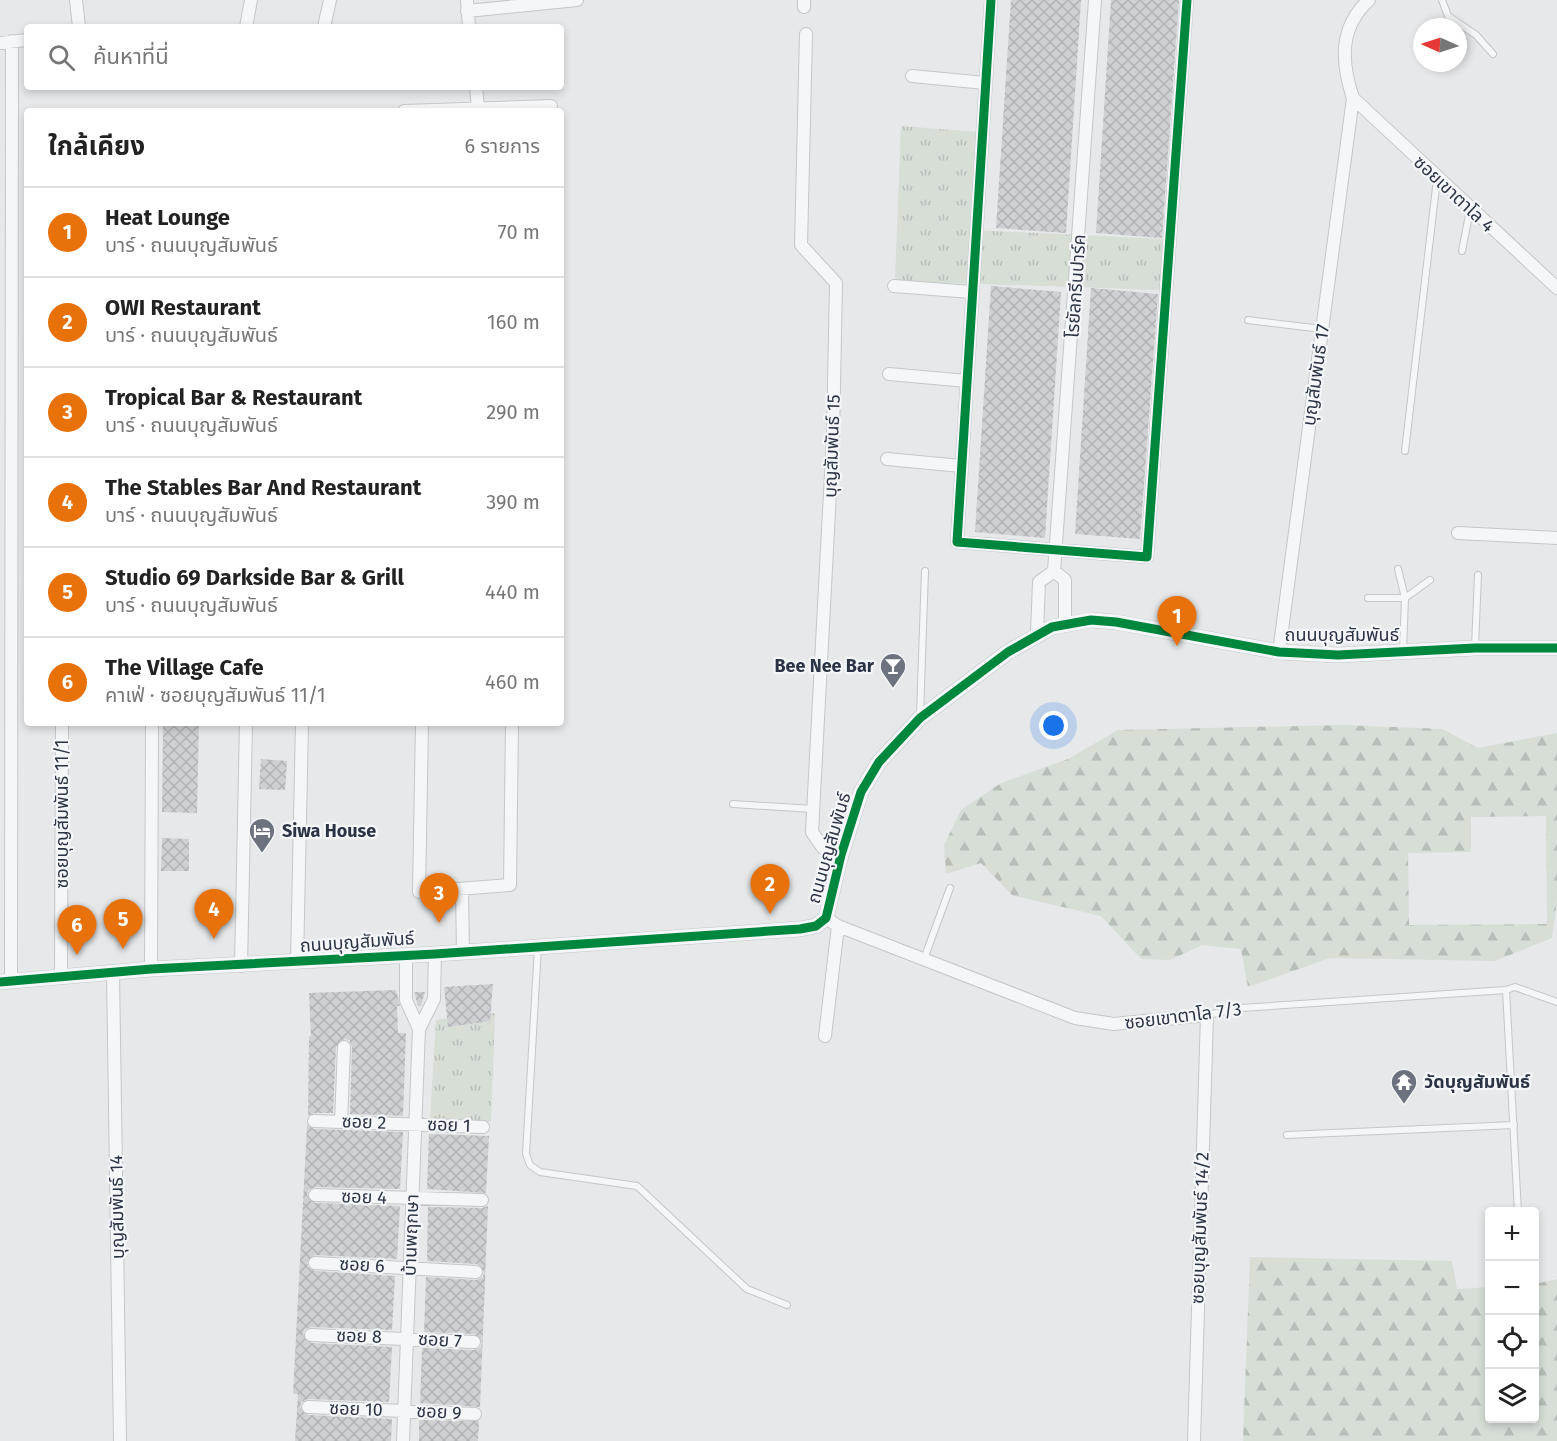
<!DOCTYPE html>
<html lang="th">
<head>
<meta charset="utf-8">
<style>
  :root { --surface:#fff; --page:#f6f6f6; --text:#222; --muted:#767676; --line:#e0e0e0; --accent:#1a73e8 }
  body { margin:0; font-family:"Fira Sans","Noto Sans Thai",sans-serif; background:var(--page); color:var(--text) }
  .controls { position:absolute; right:18px; bottom:18px; display:grid; overflow:hidden; border-radius:6px; box-shadow:0 3px 9px #0003 }
  .controls button { width:54px; height:54px; display:grid; place-items:center; padding:0; border:0; border-bottom:2px solid var(--line); background:var(--surface); color:var(--text); font:30px sans-serif }
  .compass { position:absolute; left:1413px; top:18px; width:54px; height:54px; border-radius:50%; background:var(--surface); box-shadow:0 3px 9px #0003; rotate:273deg }
  .you { position:absolute; left:1054px; top:726px; width:21px; height:21px; margin:-15px; border:4px solid #fff; border-radius:50%; background:#1a73e8; box-shadow:0 0 0 9px #1a73e833 }
  .badge { display:grid; place-items:center; width:39px; height:39px; border-radius:50%; background:var(--accent); color:#fff; font-size:20px; font-weight:700 }
  .pin { position:absolute; translate:-50% -50px; filter:drop-shadow(0 2px 3px #0008) }
  .pin::after { content:''; position:absolute; top:32px; width:21px; height:18px; background:inherit; clip-path:polygon(0 0,100% 0,50% 100%) }
  .list { margin:0; padding:0; list-style:none }
  h2 { display:flex; justify-content:space-between; align-items:center; height:78px; margin:0; padding:0 24px; font-size:26px }
  h2 small { font-size:20px; font-weight:400; color:var(--muted) }
  .list li { display:grid; grid-template-columns:39px 1fr auto; gap:18px; align-items:center; box-sizing:border-box; height:90px; padding:0 24px; border-top:2px solid var(--line) }
  .list b { display:block; font-size:22px; white-space:nowrap }
  .list p { margin:0; font-size:20px; white-space:nowrap; color:var(--muted) }
  .list em { font-size:20px; font-style:normal; color:var(--muted) }
  .icon { flex:none; width:33px; height:33px; fill:none; stroke:currentColor; stroke-width:2; stroke-linecap:round; stroke-linejoin:round }
  .map { position:relative; flex:none; width:1557px; height:1441px; overflow:hidden }
  .search { position:absolute; background:var(--surface); box-shadow:0 3px 9px #0003; left:24px; top:24px; width:540px; height:66px; display:flex; align-items:center; gap:15px; box-sizing:border-box; padding:0 21px; border-radius:6px; color:var(--muted); font-size:22px }
  .panel { position:absolute; background:var(--surface); box-shadow:0 3px 9px #0003; left:24px; top:108px; width:540px; height:618px; border-radius:6px }
  .map>svg:first-child { display:block }
  .forest { fill:url(#forest-firs); fill-rule:evenodd }
  .park { fill:url(#park-tufts) }
  .building { fill:url(#building-cross-hatch) }
  .lines { fill:none; stroke-linecap:round; stroke-linejoin:round }
  .service-casing { stroke:#c4c6c8; stroke-width:8 }
  .minor-casing { stroke:#c4c6c8; stroke-width:14 }
  .tertiary-casing { stroke:#c4c6c8; stroke-width:16 }
  .service { stroke:#f5f6f7; stroke-width:6 }
  .minor { stroke:#f5f6f7; stroke-width:12 }
  .tertiary { stroke:#f5f6f7; stroke-width:15 }
  .cycleway-casing { stroke:#f4f6f9; stroke-width:13 }
  .cycleway { stroke:#00873e; stroke-width:9 }
  .labels { text-anchor:middle; stroke-width:4.5; stroke-linejoin:round; paint-order:stroke }
  .street-label { font-size:18px; fill:#2b3445; stroke:#f4f6f9 }
  .poi-label { font-size:18px; font-weight:bold; fill:#2b3445; stroke:#f4f6f9; text-anchor:start }
</style>
</head>
<body>
<div class="map">
<svg width="1557" height="1441" viewBox="0 0 1557 1441">
  <defs>
    <pattern id="forest-firs" width="22" height="20" patternUnits="userSpaceOnUse" patternTransform="scale(1.5)"><rect width="22" height="20" fill="#d6ded6"/><path d="M5 1l3.5 6h-7zM16 11l3.5 6h-7z" fill="#b8bfb9"/></pattern>
    <pattern id="park-tufts" width="24" height="20" patternUnits="userSpaceOnUse" patternTransform="scale(1.5)"><rect width="24" height="20" fill="#d6ded6"/><path d="M3 7l-1-3M5 7V3M7 7l1-3M15 17l-1-3M17 17v-4M19 17l1-3" fill="none" stroke="#b8bfb9"/></pattern>
    <pattern id="building-cross-hatch" width="8" height="8" patternUnits="userSpaceOnUse" patternTransform="scale(1.5)"><rect width="8" height="8" fill="#ced0d3"/><path d="M0 0l8 8M0 8l8-8" fill="none" stroke="#b1b3b6"/></pattern>
  </defs>
  <rect width="100%" height="100%" fill="#e6e8ea"/>
  <path class="forest" d="M1344,725L1442,729L1478,748L1557,733V901L1552,938L1495,961L1330,958L1248,987L1241,949L1202,945L1170,960L1141,959L1101,916L1012,895L981,863L946,874L944,845L961,810L1001,783L1068,759L1118,730ZM1546,816L1547,924L1409,925L1408,853L1471,852V817Z
    M1250,1257L1452,1261L1457,1289L1489,1287L1490,1418H1534L1535,1284L1557,1279V1441H1243Z"/>
  <path class="park" d="M901,126L978,132L972,230L1165,239L1160,290L895,281Z
    M495,1013L491,1122L430,1118L436,1020Z"/>
  <path class="building" d="M1011,0H1081L1066,233L996,228Z
    M1111,0H1179L1162,238L1096,233Z
    M991,286L1061,292L1045,538L975,532Z
    M1091,288L1158,294L1140,539L1075,534Z
    M163,723H199L197,813L162,812Z
    M261,759L287,761L285,790L259,789Z
    M162,838L189,839V871H161Z
    M493,984L490,1021L448,1027L444,987Z
    M396,990L400,1006H397L398,1033H406L403,1116L350,1114L352,1047L349,1040L344,1039L336,1047L333,1113H314L308,1116L309,1036H311L309,993Z
    M414,992H425L421,1006H418Z
    M307,1125L314,1129L403,1132L400,1189L315,1187L308,1190L307,1195L315,1203L400,1206L397,1259L315,1255L307,1262L308,1267L315,1271L395,1276L392,1330L311,1327L304,1330L303,1335L311,1343L392,1347L389,1402L308,1399L301,1402L300,1407L308,1415L392,1419L391,1441H295L298,1394H293Z
    M429,1134L489,1136L486,1193L427,1189Z
    M488,1206L480,1407L420,1403L422,1348L474,1350L481,1347L482,1342L474,1334L424,1332L426,1277L476,1280L483,1277L484,1272L477,1264L427,1261L428,1207L482,1208Z
    M419,1420L479,1421L478,1441H419Z"/>
  <g class="lines">
    <g class="service-casing">
      <path id="service" d="M1442,0L1448,16L1476,35L1493,54
        M1462,251L1470,210
        M1248,320L1322,329
        M1405,451L1437,179
        M1398,569L1405,598L1403,651
        M1368,598H1405L1430,580
        M1475,647L1478,575
        M920,715L925,571
        M733,804L813,809
        M538,947L526,1154L530,1165L540,1172L637,1186L747,1289L787,1305
        M924,959L950,888
        M1506,990L1518,1212
        M1207,1015L1241,1008L1506,990L1515,987L1557,1002
        M1287,1135L1514,1125"/>
    </g>
    <g class="minor-casing">
      <path id="minor" d="M76,0L79,27
        M467,0L469,27
        M804,0V7
        M991,0L957,542L1147,557L1187,0
        M467,11L577,0
        M246,27L251,0
        M324,27L330,0
        M806,34L801,245L836,283L833,436L812,832L823,848L841,855
        M0,43L27,40
        M912,76L985,83
        M476,87L478,108
        M1353,98L1557,288
        M404,111L551,106
        M894,286L971,292
        M889,374L967,381
        M887,459L961,466
        M1458,533L1557,538
        M1054,571L1095,0
        M1054,571L1065,580V623
        M1037,633L1039,582L1054,571
        M1279,652L1353,98C1341,62 1339,27 1369,0
        M422,723L419,892L510,885L512,723
        M462,889L463,952
        M826,918L838,926L1075,1018L1114,1024L1207,1015L1194,1441
        M297,962L302,724
        M241,966L246,723
        M151,969L152,723
        M113,972L120,1441
        M61,976L62,723
        M11,981L12,41
        M419,1029L434,999L435,954
        M825,1036L838,926
        M314,1121L483,1127
        M341,1122L344,1047
        M315,1195L482,1200
        M315,1263L476,1272
        M311,1335L474,1342
        M308,1407L475,1414
        M403,1441L419,1029L406,1000V955"/>
    </g>
    <g class="tertiary-casing">
      <path id="tertiary" d="M0,982L151,969L435,954L800,929L816,926L826,918L841,855L861,792L879,762L920,718L1008,652L1052,627L1091,620L1116,622L1279,652L1338,655L1475,648H1557"/>
    </g>
    <use href="#service" class="service"/>
    <use href="#minor" class="minor"/>
    <use href="#tertiary" class="tertiary"/>
    <g class="cycleway-casing">
      <path id="cycleway" d="M991,0L957,542L1147,557L1187,0
        M0,982L151,969L435,954L800,929L816,926L826,918L841,855L861,792L879,762L920,718L1008,652L1052,627L1091,620L1116,622L1279,652L1338,655L1475,648H1557"/>
    </g>
    <use href="#cycleway" class="cycleway"/>
  </g>
  <defs>
    <g id="bar-pin" transform="scale(1.35)"><path d="M0 17L-7.5 6A9.5 9.5 0 1 1 7.5 6Z" fill="#6c737f" stroke="#f4f6f9"/><path d="M-6-5H6L.8 .8V4.5H3.5V6h-7V4.5H-.8V.8Z" fill="#fff"/></g>
    <g id="hotel-pin" transform="scale(1.35)"><path d="M0 17L-7.5 6A9.5 9.5 0 1 1 7.5 6Z" fill="#6c737f" stroke="#f4f6f9"/><path d="M-6-4.5h1.5V1H6V5H4.5V3h-9V5H-6ZM-4 0a1.8 1.8 0 1 1 3.6 0ZM.5 0V-2.5h3Q6-2.5 6 0Z" fill="#fff"/></g>
    <g id="temple-pin" transform="scale(1.35)"><path d="M0 17L-7.5 6A9.5 9.5 0 1 1 7.5 6Z" fill="#6c737f" stroke="#f4f6f9"/><path d="M0-6L5-2H3V0L6.5 2.5H4V6H1.5V3h-3V6H-4V2.5H-6.5L-3 0V-2H-5Z" fill="#fff"/></g>
  </defs>
  <g fill-rule="evenodd">
    <use href="#bar-pin" x="893" y="666"/>
    <use href="#hotel-pin" x="262" y="831"/>
    <use href="#temple-pin" x="1404" y="1082"/>
  </g>
  <g class="labels">
    <g class="street-label">
      <text transform="translate(1454 194) rotate(43)" y="6">ซอยเขาตาโล 4</text>
      <text transform="translate(1076 286) rotate(-86)" y="6">โรยัลกรีนปาร์ค</text>
      <text transform="translate(1316 375) rotate(-82)" y="6">บุญสัมพันธ์ 17</text>
      <text transform="translate(832 446) rotate(-88)" y="6">บุญสัมพันธ์ 15</text>
      <text x="1342" y="641">ถนนบุญสัมพันธ์</text>
      <text transform="translate(62 814) rotate(-90)" y="6">ซอยบุญสัมพันธ์ 11/1</text>
      <text transform="translate(829 848) rotate(-74)" y="6">ถนนบุญสัมพันธ์</text>
      <text transform="translate(357 942) rotate(-4)" y="6">ถนนบุญสัมพันธ์</text>
      <text transform="translate(1183 1016) rotate(-7)" y="6">ซอยเขาตาโล 7/3</text>
      <text transform="translate(364 1122) rotate(2)" y="6">ซอย 2</text>
      <text transform="translate(449 1125) rotate(2)" y="6">ซอย 1</text>
      <text transform="translate(364 1197) rotate(2)" y="6">ซอย 4</text>
      <text transform="translate(117 1207) rotate(-91)" y="6">บุญสัมพันธ์ 14</text>
      <text transform="translate(1200 1228) rotate(-88)" y="6">ซอยบุญสัมพันธ์ 14/2</text>
      <text transform="translate(411 1235) rotate(-88)" y="6">บ้านพฤกษา</text>
      <text transform="translate(362 1265) rotate(3)" y="6">ซอย 6</text>
      <text transform="translate(359 1336) rotate(2)" y="6">ซอย 8</text>
      <text transform="translate(440 1340) rotate(3)" y="6">ซอย 7</text>
      <text transform="translate(356 1409) rotate(2)" y="6">ซอย 10</text>
      <text transform="translate(439 1412) rotate(3)" y="6">ซอย 9</text>
    </g>
    <g class="poi-label">
      <text x="874" y="672" text-anchor="end">Bee Nee Bar</text>
      <text x="282" y="837">Siwa House</text>
      <text x="1424" y="1088">วัดบุญสัมพันธ์</text>
    </g>
  </g>
</svg>
<div class="controls">
<button>+</button>
<button>−</button>
<button><svg class="icon" aria-label="locate" viewBox="0 0 24 24"><circle cx="12" cy="12" r="6"/><path d="M12 2v4M12 18v4M2 12h4M18 12h4"/></svg></button>
<button><svg class="icon" aria-label="layers" viewBox="0 0 24 24"><path d="M12 4l9 5-9 5-9-5zM3 14l9 5 9-5"/></svg></button>
</div>
<svg class="compass" viewBox="-18 -18 36 36"><path d="M0-13l5 13h-10z" fill="#e53935"/><path d="M0 13l5-13h-10z" fill="#767676"/></svg>
<div class="you"></div>
<div class="pin badge" style="left:1177px;top:646px;background:#e8710a">1</div>
<div class="pin badge" style="left:770px;top:914px;background:#e8710a">2</div>
<div class="pin badge" style="left:439px;top:923px;background:#e8710a">3</div>
<div class="pin badge" style="left:214px;top:939px;background:#e8710a">4</div>
<div class="pin badge" style="left:123px;top:949px;background:#e8710a">5</div>
<div class="pin badge" style="left:77px;top:955px;background:#e8710a">6</div>
<div class="search"><svg class="icon" aria-label="search" viewBox="0 0 24 24"><circle cx="10" cy="10" r="6"/><path d="M15 15l6 6"/></svg>ค้นหาที่นี่</div>
<section class="panel">
<h2>ใกล้เคียง<small>6 รายการ</small></h2>
<ul class="list">
<li><span class="badge" style="background:#e8710a">1</span><div><b>Heat Lounge</b><p>บาร์ · ถนนบุญสัมพันธ์</p></div><em>70 m</em></li>
<li><span class="badge" style="background:#e8710a">2</span><div><b>OWI Restaurant</b><p>บาร์ · ถนนบุญสัมพันธ์</p></div><em>160 m</em></li>
<li><span class="badge" style="background:#e8710a">3</span><div><b>Tropical Bar &amp; Restaurant</b><p>บาร์ · ถนนบุญสัมพันธ์</p></div><em>290 m</em></li>
<li><span class="badge" style="background:#e8710a">4</span><div><b>The Stables Bar And Restaurant</b><p>บาร์ · ถนนบุญสัมพันธ์</p></div><em>390 m</em></li>
<li><span class="badge" style="background:#e8710a">5</span><div><b>Studio 69 Darkside Bar &amp; Grill</b><p>บาร์ · ถนนบุญสัมพันธ์</p></div><em>440 m</em></li>
<li><span class="badge" style="background:#e8710a">6</span><div><b>The Village Cafe</b><p>คาเฟ่ · ซอยบุญสัมพันธ์ 11/1</p></div><em>460 m</em></li>
</ul>
</section>
</div>
</body>
</html>
